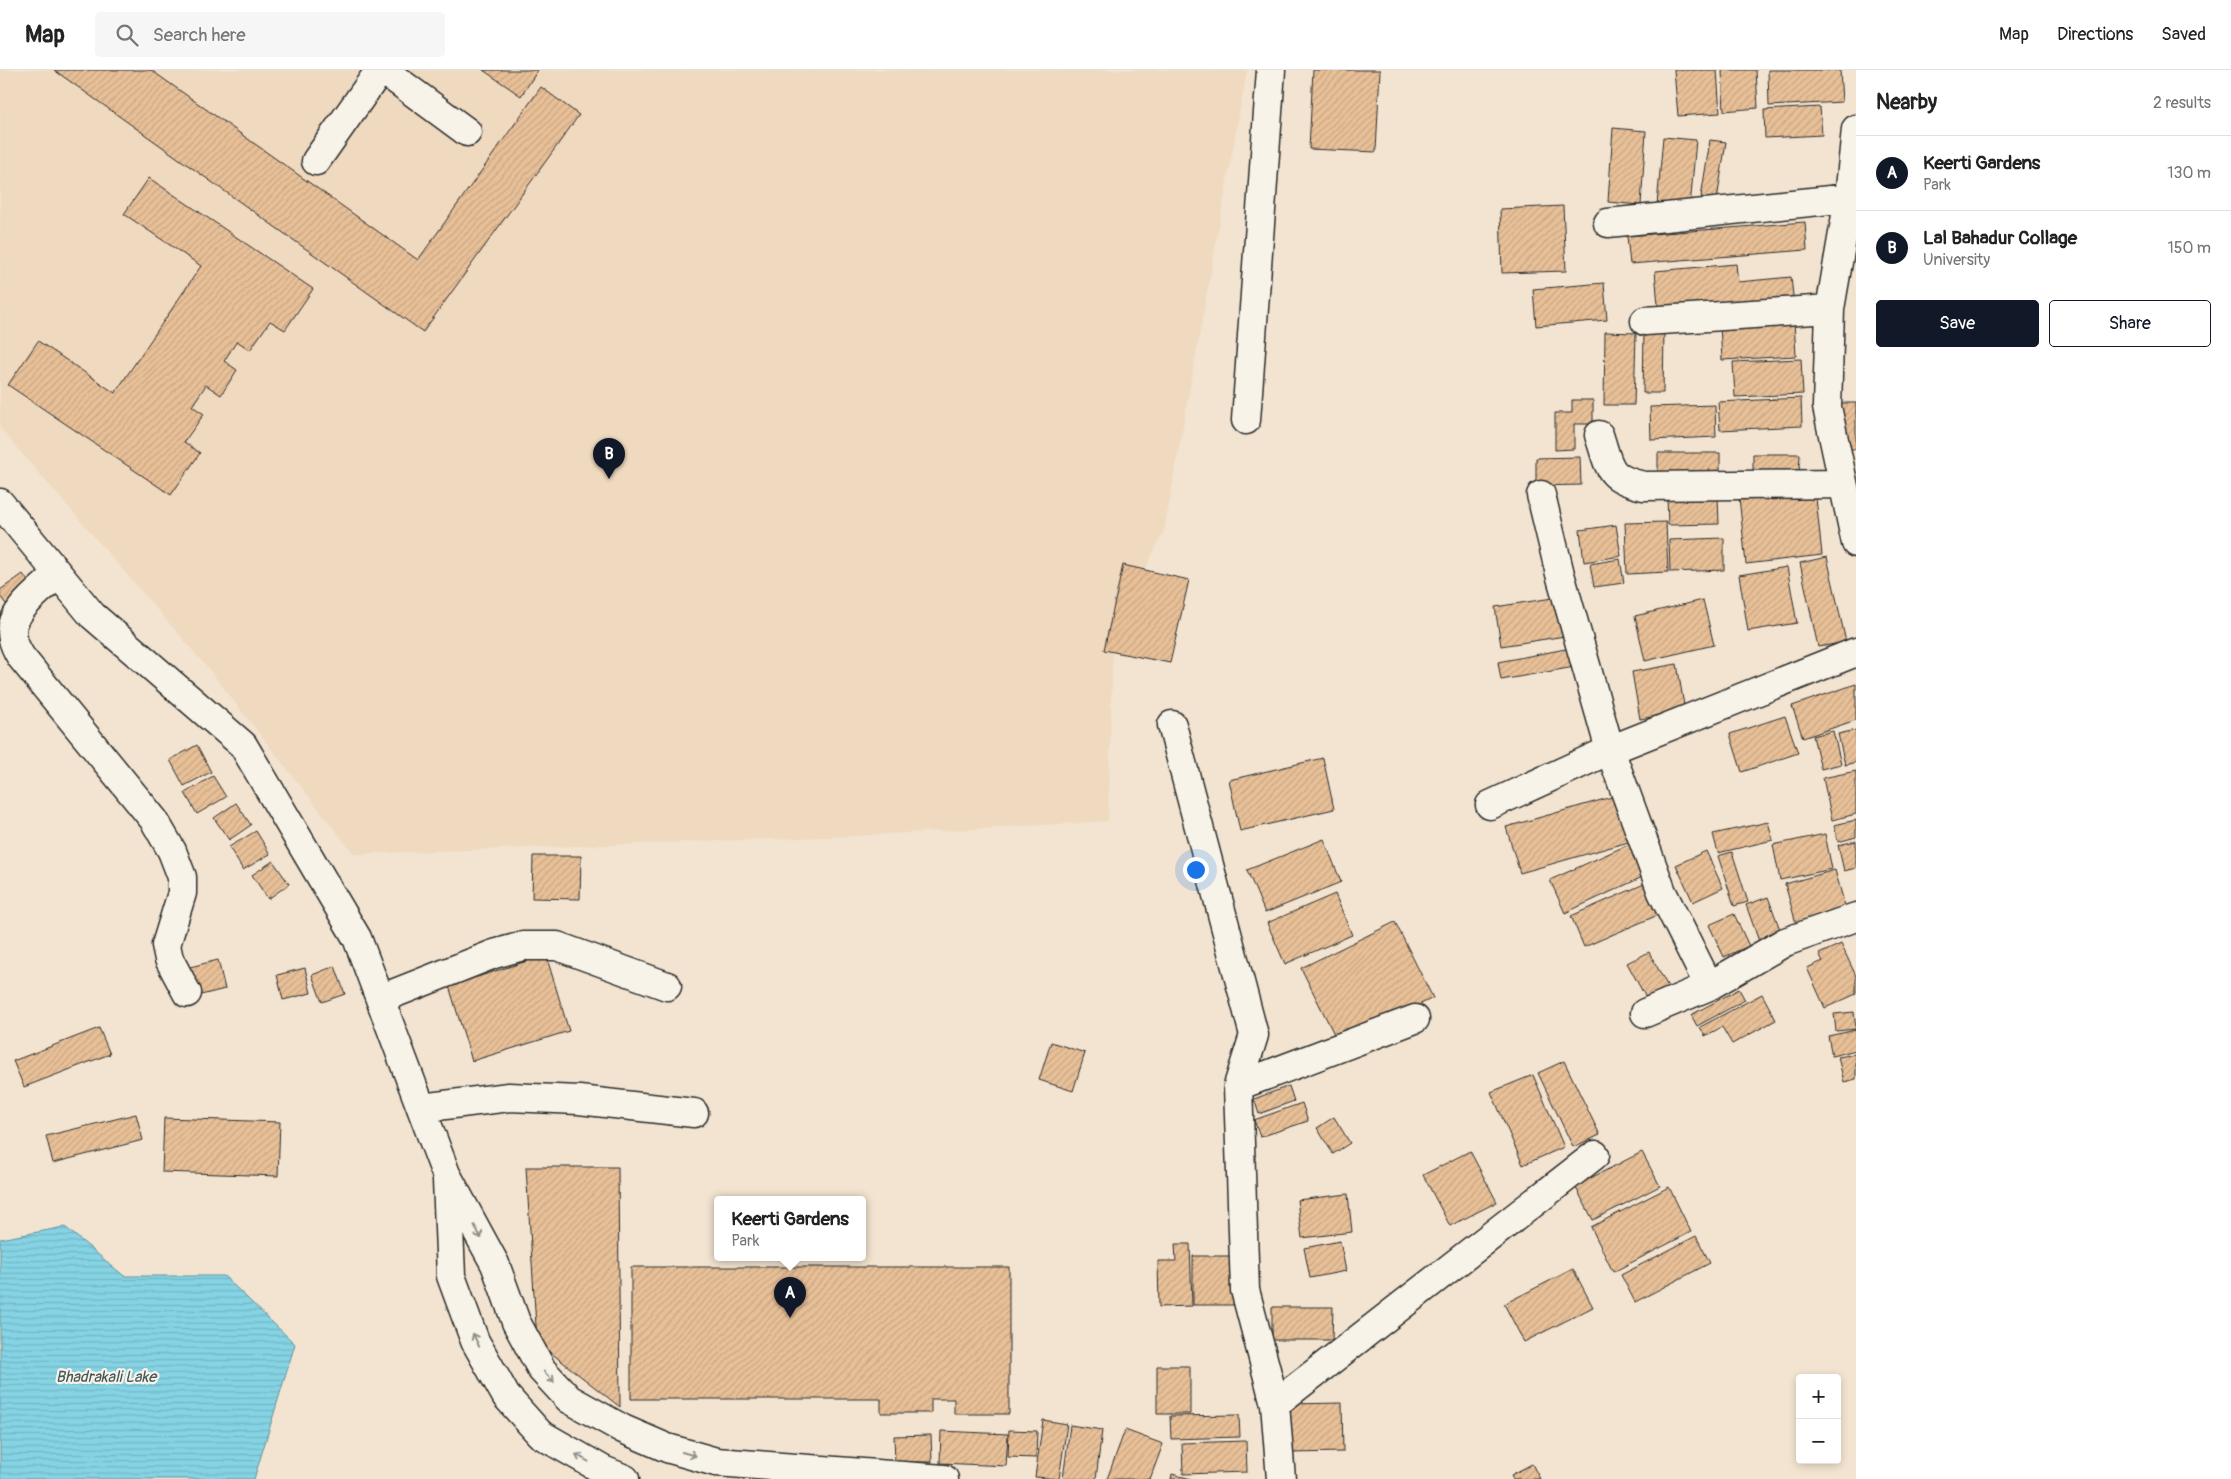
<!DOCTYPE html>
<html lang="en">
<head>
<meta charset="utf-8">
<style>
  :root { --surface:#fff; --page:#f6f6f6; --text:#222; --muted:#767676; --line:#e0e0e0; --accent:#111827 }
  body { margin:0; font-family:Pangolin,sans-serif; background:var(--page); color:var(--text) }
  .controls { position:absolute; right:15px; bottom:15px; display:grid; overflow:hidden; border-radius:5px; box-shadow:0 2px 8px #0003 }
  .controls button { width:45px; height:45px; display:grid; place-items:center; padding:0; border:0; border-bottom:1px solid var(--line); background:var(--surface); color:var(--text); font:25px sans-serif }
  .you { position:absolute; left:1195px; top:799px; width:18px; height:18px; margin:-12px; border:4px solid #fff; border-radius:50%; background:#1a73e8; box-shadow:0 0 0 8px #1a73e833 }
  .badge { display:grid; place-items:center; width:32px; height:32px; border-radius:50%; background:var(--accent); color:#fff; font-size:16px; font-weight:700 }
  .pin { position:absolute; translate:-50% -41px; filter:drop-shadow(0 1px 2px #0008) }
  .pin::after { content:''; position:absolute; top:26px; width:18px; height:15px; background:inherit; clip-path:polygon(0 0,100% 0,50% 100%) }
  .popup { position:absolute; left:714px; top:1126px; width:152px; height:65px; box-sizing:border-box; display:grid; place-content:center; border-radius:5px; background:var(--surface); filter:drop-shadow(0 1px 4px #0005); font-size:16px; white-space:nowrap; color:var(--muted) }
  .popup b { font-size:19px; color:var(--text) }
  .popup::after { content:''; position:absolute; left:50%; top:100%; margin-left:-10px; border:10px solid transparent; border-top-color:var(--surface) }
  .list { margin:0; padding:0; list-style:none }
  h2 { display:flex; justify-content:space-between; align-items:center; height:65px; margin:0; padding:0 20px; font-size:21px }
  h2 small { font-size:16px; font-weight:400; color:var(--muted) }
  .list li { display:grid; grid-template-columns:32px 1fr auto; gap:15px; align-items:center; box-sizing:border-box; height:75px; padding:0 20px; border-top:1px solid var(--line) }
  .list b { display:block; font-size:19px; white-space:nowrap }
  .list p { margin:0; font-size:16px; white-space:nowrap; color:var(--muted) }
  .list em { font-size:16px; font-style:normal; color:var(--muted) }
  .actions { display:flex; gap:10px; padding:15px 20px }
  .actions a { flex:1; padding:11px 0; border:1px solid var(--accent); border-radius:5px; text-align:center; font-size:18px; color:var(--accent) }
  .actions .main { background:var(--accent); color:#fff }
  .icon { flex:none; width:28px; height:28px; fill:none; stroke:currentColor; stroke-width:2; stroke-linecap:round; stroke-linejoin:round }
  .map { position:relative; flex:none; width:1856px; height:1409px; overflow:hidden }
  header { display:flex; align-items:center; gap:30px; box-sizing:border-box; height:70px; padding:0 25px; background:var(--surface); border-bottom:1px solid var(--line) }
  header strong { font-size:24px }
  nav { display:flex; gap:28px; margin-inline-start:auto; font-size:18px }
  .search { width:350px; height:45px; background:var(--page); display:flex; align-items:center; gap:12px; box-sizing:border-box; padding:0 18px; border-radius:5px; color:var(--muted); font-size:19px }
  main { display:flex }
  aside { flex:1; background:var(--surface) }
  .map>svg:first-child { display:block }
  .built { fill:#efd9bf }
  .water { fill:url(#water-rules); stroke:#61909a }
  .building { fill:url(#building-hatch); stroke:#2b2b2b }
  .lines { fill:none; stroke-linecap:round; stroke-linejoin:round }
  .minor-casing { stroke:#2b2b2b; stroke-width:31 }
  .minor { stroke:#f7f3e8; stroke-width:28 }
  .oneway { stroke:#918f8a }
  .labels { text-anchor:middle; stroke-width:4.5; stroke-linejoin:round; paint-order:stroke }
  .water-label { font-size:16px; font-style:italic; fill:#425559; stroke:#f7f3e8 }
</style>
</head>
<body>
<header>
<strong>Map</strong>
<div class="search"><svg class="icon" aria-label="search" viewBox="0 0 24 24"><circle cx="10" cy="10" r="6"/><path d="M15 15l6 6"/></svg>Search here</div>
<nav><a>Map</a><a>Directions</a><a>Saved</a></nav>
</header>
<main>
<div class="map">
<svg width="1856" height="1409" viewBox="0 0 1856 1409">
  <defs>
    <pattern id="water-rules" width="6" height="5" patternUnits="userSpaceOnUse" patternTransform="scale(1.25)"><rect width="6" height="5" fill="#85d3e4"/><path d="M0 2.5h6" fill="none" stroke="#73b5c4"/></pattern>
    <pattern id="building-hatch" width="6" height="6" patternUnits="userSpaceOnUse" patternTransform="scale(1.25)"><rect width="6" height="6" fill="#e8c098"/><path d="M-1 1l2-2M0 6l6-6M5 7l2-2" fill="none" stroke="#c7a583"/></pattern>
  </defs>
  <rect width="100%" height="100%" fill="#f2e4d0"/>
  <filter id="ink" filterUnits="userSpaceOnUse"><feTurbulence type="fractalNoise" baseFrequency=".02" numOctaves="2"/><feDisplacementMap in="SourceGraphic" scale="10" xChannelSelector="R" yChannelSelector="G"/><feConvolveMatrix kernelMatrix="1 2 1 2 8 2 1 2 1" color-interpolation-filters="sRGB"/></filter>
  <g filter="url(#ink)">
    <path class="built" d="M0,0H1247L1164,461L1113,564L1108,751L852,766L354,784L208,598L0,358Z"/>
    <path class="water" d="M65,1157L124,1206H224L295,1274L254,1409H0V1169Z"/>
    <path class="building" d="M54,0H151L418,190L541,17L579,45L423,262Z
      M483,0H538L521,26Z
      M1313,0H1380L1376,82L1309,79Z
      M1674,0H1717L1720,43L1678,46Z
      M1722,0H1756L1758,38L1724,41Z
      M1768,0H1840L1842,32L1769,36Z
      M1820,37L1822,65L1765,68L1764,40Z
      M1613,58L1646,61L1641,135L1608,132Z
      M1663,67L1696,70L1690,137L1657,135Z
      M1710,70L1726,72L1717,130L1701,127Z
      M149,108L313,219L285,260L270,251L250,280L237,271L224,291L237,300L221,325L206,315L192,336L204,344L184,372L200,383L171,425L8,315L38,271L115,323L201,196L124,144Z
      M1563,136L1566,201L1502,203L1500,139Z
      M1805,152L1807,180L1630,194L1627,166Z
      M1736,194L1738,212L1791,207L1794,235L1659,247L1655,201Z
      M1604,213L1607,250L1536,256L1533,219Z
      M1794,251L1796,286L1722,290L1720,255Z
      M1644,260L1664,261L1663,323H1643Z
      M1605,262L1636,263L1634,335H1604Z
      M1801,289L1803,324L1735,327L1733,292Z
      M1801,328L1802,356L1720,360L1718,332Z
      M1572,330H1593V354H1574V379L1555,380V343H1572Z
      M1837,333H1856V379H1839Z
      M1715,335L1716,367L1651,370L1650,337Z
      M1658,383H1720V410H1658Z
      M1753,384H1800L1799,404H1753Z
      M1580,387L1581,415L1536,416V388Z
      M1815,418L1822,485L1746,494L1739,427Z
      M1718,426L1719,454L1668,455L1667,427Z
      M1666,452L1668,502L1627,504L1625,453Z
      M1616,455L1621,486L1584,492L1580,460Z
      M1724,468V500L1670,502L1669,470Z
      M1827,487L1846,572L1818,577L1800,493Z
      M1620,489L1624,513L1594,517L1590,494Z
      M1123,495L1189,510L1170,593L1104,580Z
      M1787,497L1797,553L1748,561L1739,505Z
      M23,504L36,523L11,541L0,526V520Z
      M1559,527L1565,566L1501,576L1495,537Z
      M1703,530L1714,575L1645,591L1635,546Z
      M1576,577L1580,596L1501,610L1498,592Z
      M1677,594L1685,641L1640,649L1632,602Z
      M1856,614V650L1803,668L1792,636Z
      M1785,646L1798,683L1742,702L1730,664Z
      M1856,660V692L1845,695L1838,664Z
      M1833,661L1841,694L1821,699L1813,666Z
      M197,675L211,702L184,716L170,690Z
      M1323,688L1334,739L1240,761L1229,710Z
      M1856,701V744L1832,750L1823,708Z
      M213,706L226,727L197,744L185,723Z
      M1619,725L1632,771L1520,803L1506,757Z
      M236,733L251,755L229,770L214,748Z
      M1856,750V767L1838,772L1834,755Z
      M1768,752L1773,770L1718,783L1713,764Z
      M256,761L270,784L243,800L229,777Z
      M1825,764L1832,799L1780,810L1773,775Z
      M1324,769L1341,812L1265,843L1247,800Z
      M1856,771V798L1844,801L1838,775Z
      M1634,772L1649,804L1565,843L1550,810Z
      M1706,781L1723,818L1693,832L1676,795Z
      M1732,782L1748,832L1734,836L1718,786Z
      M533,786H581L580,829L532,828Z
      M273,791L289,814L268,829L252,805Z
      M1835,800L1847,843L1797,857L1785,814Z
      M1651,811L1665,842L1584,877L1571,846Z
      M1335,824L1352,865L1285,894L1267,853Z
      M1768,827L1782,865L1760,874L1746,835Z
      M1734,844L1749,876L1724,887L1709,855Z
      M1395,852L1433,928L1339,974L1301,898Z
      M1841,874L1856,906V924L1825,938L1807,898L1823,891L1819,884Z
      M1649,882L1673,926L1651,937L1627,893Z
      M546,885L569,961L472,991L449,916Z
      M218,890L225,919L197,926L190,897Z
      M335,896L345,924L322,932L312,905Z
      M305,898L311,923L283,930L277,905Z
      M1739,919L1745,930L1697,956L1691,945Z
      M1762,924L1776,950L1732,974L1722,957L1705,966L1700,957Z
      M1854,942L1856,959L1836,961L1834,944Z
      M99,958L110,984L24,1017L13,991Z
      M1856,960V980L1832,986L1828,966Z
      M1051,972L1085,983L1073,1021L1039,1010Z
      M1856,984V1009L1844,1012L1838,987Z
      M1564,991L1600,1065L1573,1077L1538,1003Z
      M1533,1005L1564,1077L1523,1095L1491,1022Z
      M1289,1016L1294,1031L1259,1044L1254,1029Z
      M1302,1033L1308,1051L1260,1067L1254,1050Z
      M136,1044L143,1070L53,1093L46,1066Z
      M1334,1047L1350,1073L1333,1084L1317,1058Z
      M164,1048L280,1052L278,1106L162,1102Z
      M1470,1081L1497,1132L1450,1156L1423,1105Z
      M1642,1082L1660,1116L1593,1150L1575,1116Z
      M526,1097H618L620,1337L537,1272Z
      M1669,1117L1691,1162L1613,1202L1591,1157Z
      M1348,1124L1352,1162L1302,1168L1297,1130Z
      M1696,1166L1710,1193L1635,1232L1621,1205Z
      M1340,1171L1346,1201L1310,1208L1304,1178Z
      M1175,1174H1190L1192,1236L1159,1237L1158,1191H1176Z
      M1193,1186H1234V1235H1193Z
      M631,1197H1009V1344H954V1329H931V1343H881V1329H631Z
      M1573,1199L1593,1237L1524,1272L1504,1234Z
      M1272,1237H1333L1332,1270H1272Z
      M1157,1296H1190V1344H1157Z
      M1342,1333L1343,1382L1290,1383L1289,1334Z
      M1239,1345L1240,1367L1171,1369L1170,1346Z
      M1043,1350L1067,1354L1059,1409L1035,1407Z
      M1070,1355L1102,1360L1096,1409H1063Z
      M1009,1360L1037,1361L1036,1388L1008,1387Z
      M1125,1360L1163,1374L1150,1409H1107Z
      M941,1361L1008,1364L1006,1396L940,1393Z
      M931,1365L932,1392H895L894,1366Z
      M1246,1371L1247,1402L1183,1404L1182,1373Z
      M1532,1394L1540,1409H1513L1511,1405Z
      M1172,1404L1191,1409H1171Z"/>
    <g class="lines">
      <g class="minor-casing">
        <path id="minor" d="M383,0L467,62
          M1856,59L1849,128L1830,239L1827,337L1856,473
          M316,91L380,0
          M1608,153L1849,128
          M1645,251L1830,239
          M1246,350L1271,0
          M1599,365C1610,398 1607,408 1644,416L1843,414
          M1541,425L1560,504L1610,680L1662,822L1709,916
          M0,433L92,545L243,675L357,868L446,1104L495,1194L516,1252L542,1300L569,1329L623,1359L667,1378L716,1392L944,1409
          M58,504C41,520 6,543 13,569C14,575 18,582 21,587L154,750L172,781L182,807V823L166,875L169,889L187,923
          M1172,655L1254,965L1238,1016L1245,1220L1275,1334L1281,1409
          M1490,735L1610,680L1856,582
          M380,929L494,884L523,876H557L667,916
          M1645,943L1709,916L1785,872L1856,847
          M1238,1016L1415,949
          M421,1038L509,1027L579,1030L694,1043
          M447,1110L451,1206L475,1271L506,1326L540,1364L603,1400L625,1409
          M1275,1334L1595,1085"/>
      </g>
      <use href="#minor" class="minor"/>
    </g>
    <defs><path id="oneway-shaft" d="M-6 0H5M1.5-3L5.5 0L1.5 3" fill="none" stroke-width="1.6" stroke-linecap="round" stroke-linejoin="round" transform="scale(1.25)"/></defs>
    <g class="oneway">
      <use href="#oneway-shaft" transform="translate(478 1162) rotate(62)"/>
      <use href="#oneway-shaft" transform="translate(476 1270) rotate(-115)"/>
      <use href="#oneway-shaft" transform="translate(549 1307) rotate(47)"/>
      <use href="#oneway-shaft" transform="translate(689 1384) rotate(16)"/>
      <use href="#oneway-shaft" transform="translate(582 1388) rotate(-151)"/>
    </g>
  </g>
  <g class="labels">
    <g class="water-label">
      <text x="106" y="1312">Bhadrakali Lake</text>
    </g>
  </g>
</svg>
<div class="controls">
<button>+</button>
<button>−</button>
</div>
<div class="you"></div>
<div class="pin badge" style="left:790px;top:1248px">A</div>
<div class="popup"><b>Keerti Gardens</b>Park</div>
<div class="pin badge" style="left:609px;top:409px">B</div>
</div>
<aside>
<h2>Nearby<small>2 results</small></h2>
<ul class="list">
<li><span class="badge">A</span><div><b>Keerti Gardens</b><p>Park</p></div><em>130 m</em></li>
<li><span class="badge">B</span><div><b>Lal Bahadur Collage</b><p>University</p></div><em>150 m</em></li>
</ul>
<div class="actions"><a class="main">Save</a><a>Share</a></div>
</aside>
</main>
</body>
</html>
